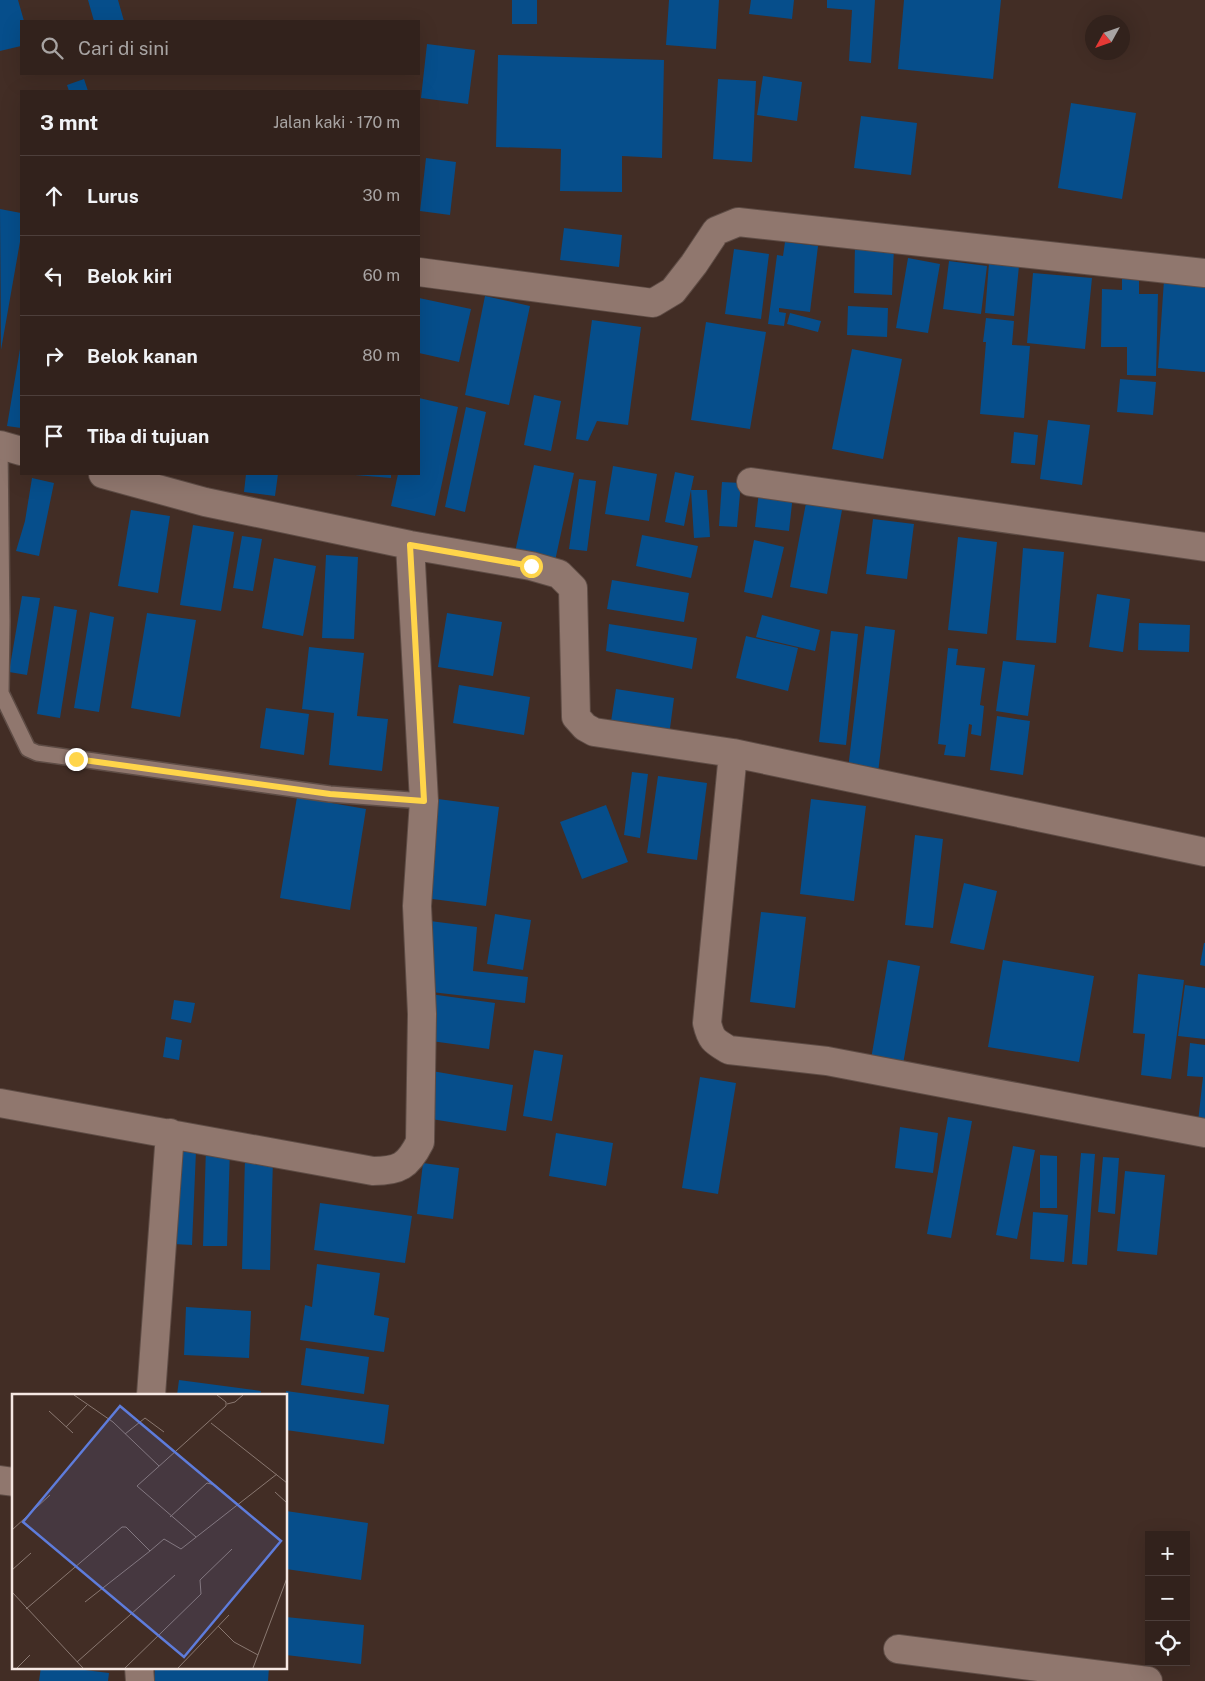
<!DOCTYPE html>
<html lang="id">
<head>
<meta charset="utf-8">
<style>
  :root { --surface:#32221c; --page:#3a2a25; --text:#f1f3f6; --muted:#a8a4a3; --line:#4d3f3b }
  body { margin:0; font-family:"Public Sans",sans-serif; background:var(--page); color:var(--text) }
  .controls { position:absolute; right:15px; bottom:15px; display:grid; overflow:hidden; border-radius:0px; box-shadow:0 5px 20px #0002 }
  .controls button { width:45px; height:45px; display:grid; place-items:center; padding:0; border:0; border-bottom:1px solid var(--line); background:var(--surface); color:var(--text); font:25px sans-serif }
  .compass { position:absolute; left:1085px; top:15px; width:45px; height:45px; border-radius:50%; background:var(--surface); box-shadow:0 5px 20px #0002; rotate:230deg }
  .stop { position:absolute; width:15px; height:15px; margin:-11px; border:4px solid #ffd54a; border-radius:50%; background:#fff }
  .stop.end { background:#ffd54a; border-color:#fff; box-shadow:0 1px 5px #0008 }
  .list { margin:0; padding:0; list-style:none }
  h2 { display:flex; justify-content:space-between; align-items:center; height:65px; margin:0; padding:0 20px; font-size:21px }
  h2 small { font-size:16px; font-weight:400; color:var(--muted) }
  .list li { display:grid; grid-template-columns:32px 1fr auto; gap:15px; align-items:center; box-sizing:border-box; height:80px; padding:0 20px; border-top:1px solid var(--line) }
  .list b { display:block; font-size:19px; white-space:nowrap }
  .list em { font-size:16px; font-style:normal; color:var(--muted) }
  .icon { flex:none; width:28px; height:28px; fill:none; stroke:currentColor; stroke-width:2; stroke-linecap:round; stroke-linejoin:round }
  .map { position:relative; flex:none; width:1205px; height:1681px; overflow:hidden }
  .search { position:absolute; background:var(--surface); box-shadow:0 5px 20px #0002; left:20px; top:20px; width:400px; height:55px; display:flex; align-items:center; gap:12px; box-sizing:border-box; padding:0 18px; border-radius:0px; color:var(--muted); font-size:19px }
  .panel { position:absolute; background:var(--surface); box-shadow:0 5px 20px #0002; left:20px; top:90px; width:400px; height:385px; border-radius:0px }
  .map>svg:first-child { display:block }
  .building { fill:#064e8b }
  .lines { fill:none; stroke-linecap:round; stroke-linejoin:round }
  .service-casing { stroke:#5e4c45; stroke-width:18 }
  .minor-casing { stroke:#5e4c45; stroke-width:30 }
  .service { stroke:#90776e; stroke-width:15 }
  .minor { stroke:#90776e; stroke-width:28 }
  .route { stroke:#ffd54a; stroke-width:6 }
  .inset-road { fill:none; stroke:#8a7871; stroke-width:1 }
  .view { fill:#5e7cdb; fill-opacity:0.15; stroke:#5e7cdb; stroke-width:2.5 }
  .inset-edge { fill:none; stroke:#f6e8e3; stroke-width:2.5 }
</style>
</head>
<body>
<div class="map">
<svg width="1205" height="1681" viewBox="0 0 1205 1681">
  <rect width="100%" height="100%" fill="#422d25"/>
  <path class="building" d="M0,0H18L24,21H21V46L0,51Z
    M88,0H118L124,21H94Z
    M512,0H537V24H512Z
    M669,0H719L716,49L666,45Z
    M751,0H794L792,19L749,14Z
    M827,0H875L871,63L849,61L852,10L827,8Z
    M904,0H1001L993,79L898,69Z
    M427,44L475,50L468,104L421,98Z
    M498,55L664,60L662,158L622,156V192L560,191L561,149L496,147Z
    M763,76L802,82L797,121L757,115Z
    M84,79L88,91H69L67,85Z
    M718,79L756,81L752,162L713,159Z
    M1071,103L1136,113L1122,199L1058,188Z
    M861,116L917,123L911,175L854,168Z
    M426,158L456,162L450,215L420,211Z
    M0,209L21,213V236L1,350Z
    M564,228L622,235L619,267L560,260Z
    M785,242L818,246L810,312L779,308V312L786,313L784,326L768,324L777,255L783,256Z
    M855,245L894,247L892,295L854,293Z
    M734,249L769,254L761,319L725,314Z
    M908,258L940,264L928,333L896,328Z
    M949,261L987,266L981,314L943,309Z
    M989,263L1019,266L1014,316L985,313Z
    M1033,273L1092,278L1085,349L1027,343Z
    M1122,276H1139V294H1158L1156,376L1127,375V347H1101L1102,289L1122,290Z
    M1164,280L1205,283V372L1158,368Z
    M485,296L530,306L509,405L465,395Z
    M419,298L471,309L459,362L419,353Z
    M848,306L888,308L887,337L847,335Z
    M790,313L821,321L818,332L787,324Z
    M986,318L1014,321L1012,345L1030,346L1024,418L980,414L986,342H983Z
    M592,320L641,327L628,425L597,421L588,441L576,439Z
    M706,322L766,332L750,429L691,420Z
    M20,349H21V428L7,426Z
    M852,349L902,359L883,459L832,449Z
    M1120,379L1156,382L1153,415L1117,412Z
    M534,395L561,401L551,451L524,445Z
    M419,398L458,407L435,516L391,506L398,474H419Z
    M466,407L486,412L465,512L445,507Z
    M1048,420L1090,425L1082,485L1040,479Z
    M1014,432L1038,435L1035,465L1011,463Z
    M534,465L574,473L555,561L515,552Z
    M613,466L657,474L649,521L605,514Z
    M675,472L694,476L691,490H707L710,537L694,538L691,490L684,526L665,522Z
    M246,474H278L275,496L244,492Z
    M355,474H391V478L355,475Z
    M32,478L54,483L39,556L16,551L25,521Z
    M579,479L596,481L587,551L569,549Z
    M722,482L741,483L737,527L719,526Z
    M759,491L793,495L789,531L755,527Z
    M806,503L842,510L827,594L790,587Z
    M131,510L170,516L158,593L118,586Z
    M873,519L914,524L907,579L866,574Z
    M193,525L234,532L221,611L180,605Z
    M642,535L698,546L691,578L636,566Z
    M242,536L262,539L253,591L233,588Z
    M958,537L997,542L987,634L948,630Z
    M754,540L784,547L772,598L744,592Z
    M1023,548L1064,552L1056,643L1016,640Z
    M326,555L358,557L354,639L322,638Z
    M274,558L316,566L303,636L262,628Z
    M612,580L689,593L684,622L607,609Z
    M1097,594L1130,599L1123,652L1089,647Z
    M22,596L40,598L27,675L9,672Z
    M54,606L77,610L60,718L37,714Z
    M90,612L114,617L99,712L74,708Z
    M147,613L196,620L180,717L131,708Z
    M447,613L502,622L493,676L438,667Z
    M762,615L820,630L815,651L756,637Z
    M1139,623L1190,625L1189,652L1138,650Z
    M609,624L697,638L692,669L606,651Z
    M865,626L895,630L878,773L848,769Z
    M831,631L858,634L846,745L819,742Z
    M746,636L798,648L788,691L736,678Z
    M309,647L364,653L357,716L388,719L382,771L329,765L334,713L302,709Z
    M948,648L958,649L956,665L985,668L980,705L984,706L981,736L971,734L972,725L969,724L965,757L944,755L946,745L938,744Z
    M1003,661L1035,665L1028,716L996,711Z
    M459,685L530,697L524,735L453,723Z
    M616,689L674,698L669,736L610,728Z
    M266,708L309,714L304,755L260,748Z
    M997,716L1030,721L1023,775L990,770Z
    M632,772L648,774L640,838L624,835Z
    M658,776L707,783L697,860L647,853Z
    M297,797L366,809L350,910L280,898Z
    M438,799L499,807L486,906L425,898Z
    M811,799L866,806L854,901L800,894Z
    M606,805L628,862L582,879L560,822Z
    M915,835L943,839L933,928L905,925Z
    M964,883L997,891L984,950L950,943Z
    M761,912L806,917L795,1008L750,1002Z
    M495,914L531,920L523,970L487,964Z
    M430,921L477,927L473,971L528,977L525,1003L423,991Z
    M1204,943H1205V966L1200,965Z
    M888,960L920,966L902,1070L870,1065Z
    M1003,960L1094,976L1079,1062L988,1047Z
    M1138,974L1184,980L1171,1079L1141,1075L1145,1034L1133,1033Z
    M1185,985L1205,988V1039L1178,1036Z
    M430,994L495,1003L489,1049L424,1040Z
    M174,1000L195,1003L191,1023L171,1019Z
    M166,1037L182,1040L179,1060L163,1057Z
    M1190,1043L1205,1045V1123L1198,1122L1203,1077L1187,1076Z
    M534,1050L563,1055L552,1121L523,1116Z
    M432,1071L513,1085L506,1131L425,1118Z
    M700,1077L736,1083L718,1194L682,1188Z
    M948,1117L972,1121L951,1238L927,1234Z
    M900,1127L938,1133L933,1173L895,1168Z
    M556,1133L613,1143L606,1186L549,1176Z
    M1013,1146L1035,1150L1017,1239L996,1235Z
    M206,1147L230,1148L227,1246H203Z
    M177,1150L196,1151L192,1245L173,1244Z
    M1081,1153L1095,1154L1087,1265L1072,1264Z
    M1040,1155L1057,1156V1208H1040Z
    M1103,1157L1119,1158L1115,1214L1098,1212Z
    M245,1158L273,1159L270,1270L242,1269Z
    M423,1163L459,1168L453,1219L417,1214Z
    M1125,1171L1165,1175L1157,1255L1117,1251Z
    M320,1203L412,1216L405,1263L314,1250Z
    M1033,1212L1068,1215L1064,1262L1030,1259Z
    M317,1264L380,1273L374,1315L389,1318L384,1352L300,1340L305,1305L312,1307Z
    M186,1307L251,1311L249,1358L184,1355Z
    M306,1348L369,1357L364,1394L301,1385Z
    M179,1380L261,1391L260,1395H177Z
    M286,1391L389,1405L384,1444L286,1430Z
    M286,1511L368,1523L361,1580L286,1569Z
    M286,1617L364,1625L361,1664L286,1655Z
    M41,1667H61L109,1673L108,1681H39Z
    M155,1667H269L268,1681H154Z"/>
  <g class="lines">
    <g class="service-casing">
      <path id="service" d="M0,445L2,621L1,693L28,749L37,753L330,794L424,801"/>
    </g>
    <g class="minor-casing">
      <path id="minor" d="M419,272L653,303L673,291L694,264L716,231L738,222L1205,273
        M0,445L21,451
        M103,474L205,502L410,545L531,566L559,574L573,588L576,717L585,727L594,732L733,753L707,1023C711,1040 714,1041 729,1050L827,1061L1205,1133
        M751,482L1205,547
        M733,753L1205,852
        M0,1103L373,1171C399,1171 408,1166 420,1142L422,1014L417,906L424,801L410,545
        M151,1395L170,1133
        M0,1480L14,1482
        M898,1649L1148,1681
        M139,1667L140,1681"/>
    </g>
    <use href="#service" class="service"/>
    <use href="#minor" class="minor"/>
  </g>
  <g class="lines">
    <path class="route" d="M76,759L330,794L424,801L410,545L531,566"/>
  </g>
  <g transform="translate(12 1394)">
    <rect width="275" height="275" fill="#422d25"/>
    <path class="inset-road" d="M62,1L101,28L147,72M215,10L223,8L231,1M37,17L61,39M199,29L275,89M54,33L75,11M113,40L133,24L152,38M263,98L275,109M158,123L195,89L203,91L227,111M0,136L38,101M184,143L125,92L214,12V8L205,1M0,176L19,159M0,198L71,274M73,208L138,157M14,215L110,133H114L138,157L152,145L169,155L265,80M206,232L222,248L246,261M65,268L163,181M5,274L18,261M113,274L189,200L188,186L220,155M166,274L217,221M241,274L275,184"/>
    <path class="view" d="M108,12L269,147L172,263L11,128Z"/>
    <rect width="275" height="275" class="inset-edge"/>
  </g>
</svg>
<div class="controls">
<button>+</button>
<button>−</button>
<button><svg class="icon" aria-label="locate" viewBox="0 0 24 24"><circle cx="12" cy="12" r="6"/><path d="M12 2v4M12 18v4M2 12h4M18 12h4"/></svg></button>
</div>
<svg class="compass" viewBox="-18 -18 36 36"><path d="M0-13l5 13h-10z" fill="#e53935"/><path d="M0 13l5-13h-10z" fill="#a8a4a3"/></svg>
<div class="stop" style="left:531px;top:566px"></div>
<div class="stop end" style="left:76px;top:759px"></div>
<div class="search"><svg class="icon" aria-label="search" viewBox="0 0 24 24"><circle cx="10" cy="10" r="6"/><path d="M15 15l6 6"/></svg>Cari di sini</div>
<section class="panel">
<h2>3 mnt<small>Jalan kaki · 170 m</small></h2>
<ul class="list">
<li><svg class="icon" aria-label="ahead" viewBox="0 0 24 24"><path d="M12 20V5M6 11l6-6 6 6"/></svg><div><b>Lurus</b></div><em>30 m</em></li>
<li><svg class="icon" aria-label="left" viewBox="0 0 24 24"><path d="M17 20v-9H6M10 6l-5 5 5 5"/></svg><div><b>Belok kiri</b></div><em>60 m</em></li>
<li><svg class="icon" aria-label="right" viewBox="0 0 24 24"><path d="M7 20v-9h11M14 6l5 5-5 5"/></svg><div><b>Belok kanan</b></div><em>80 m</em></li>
<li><svg class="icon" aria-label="arrive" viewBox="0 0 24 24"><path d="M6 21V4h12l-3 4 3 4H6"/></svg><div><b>Tiba di tujuan</b></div></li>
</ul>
</section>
</div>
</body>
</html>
